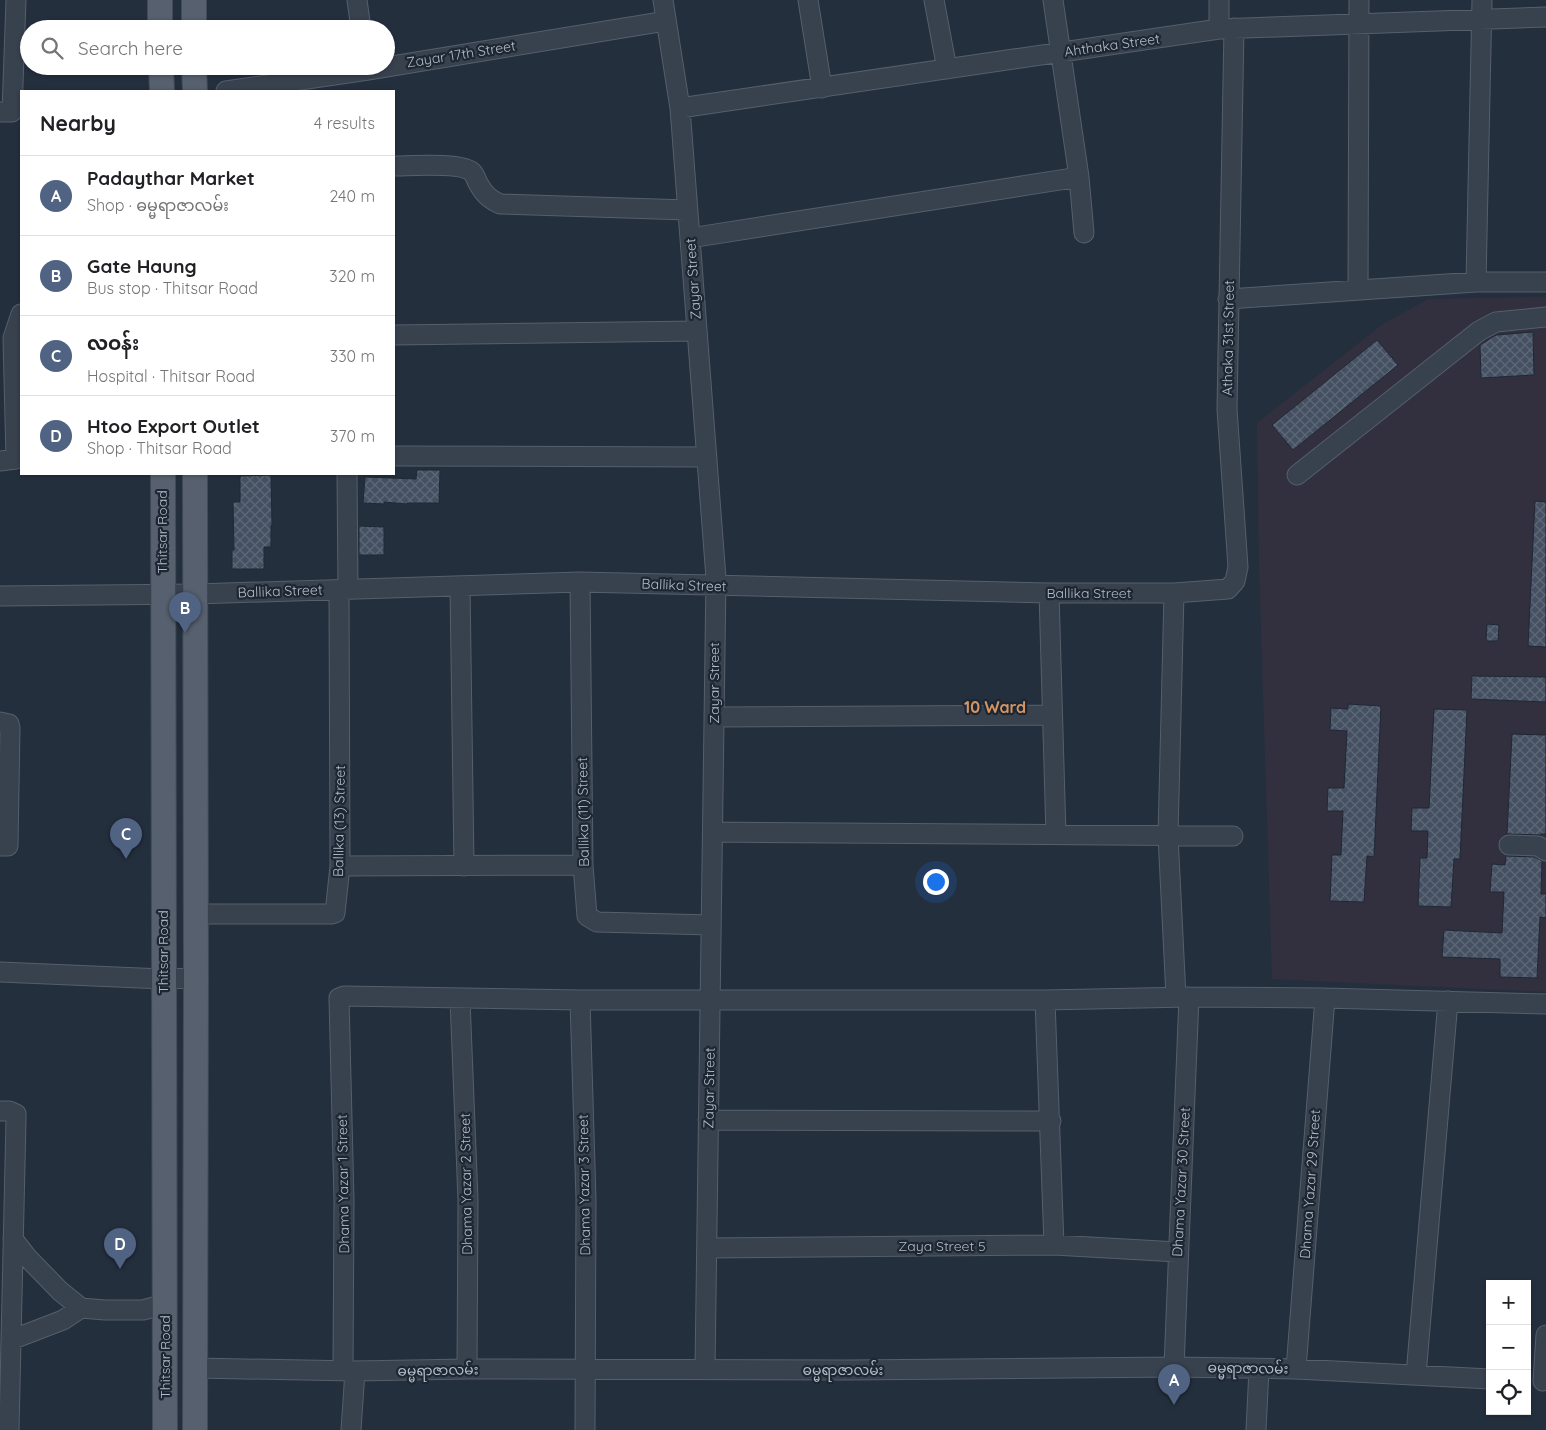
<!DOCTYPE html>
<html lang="en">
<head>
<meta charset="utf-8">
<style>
  :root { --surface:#fff; --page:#f2f2f2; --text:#202124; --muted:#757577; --line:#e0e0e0; --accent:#506383 }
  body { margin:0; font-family:Quicksand,"Noto Sans Myanmar",sans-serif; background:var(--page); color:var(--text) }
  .controls { position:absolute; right:15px; bottom:15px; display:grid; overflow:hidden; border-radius:0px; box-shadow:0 1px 4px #0004 }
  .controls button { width:45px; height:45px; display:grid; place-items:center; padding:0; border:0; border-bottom:1px solid var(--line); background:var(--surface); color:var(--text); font:25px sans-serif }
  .you { position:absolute; left:935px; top:881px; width:18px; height:18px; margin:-12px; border:4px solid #fff; border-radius:50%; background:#1a73e8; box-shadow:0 0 0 8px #1a73e833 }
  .badge { display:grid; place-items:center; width:32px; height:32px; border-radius:50%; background:var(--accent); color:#fff; font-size:16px; font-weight:700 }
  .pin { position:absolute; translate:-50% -41px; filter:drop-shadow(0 1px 2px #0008) }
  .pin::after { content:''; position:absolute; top:26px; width:18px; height:15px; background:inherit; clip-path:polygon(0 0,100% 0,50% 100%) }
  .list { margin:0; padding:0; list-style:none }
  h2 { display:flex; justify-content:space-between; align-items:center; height:65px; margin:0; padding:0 20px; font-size:21px }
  h2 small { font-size:16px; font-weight:400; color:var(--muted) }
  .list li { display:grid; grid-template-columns:32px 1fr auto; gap:15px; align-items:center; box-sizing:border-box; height:80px; padding:0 20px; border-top:1px solid var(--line) }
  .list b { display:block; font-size:19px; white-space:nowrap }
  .list p { margin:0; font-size:16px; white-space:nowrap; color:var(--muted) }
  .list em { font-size:16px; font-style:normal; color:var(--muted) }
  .icon { flex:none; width:28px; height:28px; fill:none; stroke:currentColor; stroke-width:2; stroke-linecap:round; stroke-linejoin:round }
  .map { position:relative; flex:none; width:1546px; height:1430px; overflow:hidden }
  .search { position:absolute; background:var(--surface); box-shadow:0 1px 4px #0004; left:20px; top:20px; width:375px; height:55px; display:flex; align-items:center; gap:12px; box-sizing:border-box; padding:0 18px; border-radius:28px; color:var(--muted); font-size:19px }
  .panel { position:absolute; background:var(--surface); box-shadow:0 1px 4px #0004; left:20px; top:90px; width:375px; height:385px; border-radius:0px }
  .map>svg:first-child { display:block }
  .medical { fill:#32303f }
  .building { fill:url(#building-cross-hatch); stroke:#1f2835 }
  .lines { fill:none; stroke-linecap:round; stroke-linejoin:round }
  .minor-casing { stroke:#565f6c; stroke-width:21 }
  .major-casing { stroke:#414a57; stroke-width:26 }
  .minor { stroke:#38414e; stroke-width:19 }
  .major { stroke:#56606e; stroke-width:24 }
  .labels { text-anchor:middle; stroke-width:4.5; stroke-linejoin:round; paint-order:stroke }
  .street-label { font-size:14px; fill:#b4bcc9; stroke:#1d2633 }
  .quarter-label { font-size:16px; font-weight:bold; fill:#d59563; stroke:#1d2633 }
</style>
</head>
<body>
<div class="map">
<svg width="1546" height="1430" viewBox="0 0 1546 1430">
  <defs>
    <pattern id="building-cross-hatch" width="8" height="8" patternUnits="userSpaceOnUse" patternTransform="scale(1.25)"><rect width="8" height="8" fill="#455162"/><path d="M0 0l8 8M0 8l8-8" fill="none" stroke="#5d6877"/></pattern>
  </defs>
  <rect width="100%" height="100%" fill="#242f3e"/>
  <path class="medical" d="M1546,297V992L1272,979L1259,566L1257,423L1383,324L1428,299Z"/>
  <path class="building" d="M1533,332L1534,375L1481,378L1480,345L1496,335Z
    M1377,340L1398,365L1293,450L1272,425Z
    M417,470H440L439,503H407V504L384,502V504L363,503L365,477L416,479Z
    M271,475L272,525L271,526V547H264V569H232V550H234L233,502H240V476Z
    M1535,501L1546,502V647L1528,646Z
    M359,526L384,527V555H359Z
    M1487,624L1499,625L1498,641H1486Z
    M1472,676L1546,677V702L1471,699Z
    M1348,704L1381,706L1374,857L1367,856L1364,902L1330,901L1332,855H1341L1343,811H1327L1328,788H1344L1347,731L1330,730L1331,708L1348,709Z
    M1434,709L1467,710L1460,859H1454L1451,907L1418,906L1420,858H1427L1428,831H1411L1412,808H1429Z
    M1512,734L1546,735V834H1541V835L1507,834Z
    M1506,856L1535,857L1542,861L1541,894H1546V918L1540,917L1537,978L1500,977V959L1442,957L1444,930L1502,933L1504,892H1490L1492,864L1505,865Z"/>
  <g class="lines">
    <g class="minor-casing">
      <path id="minor" d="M357,0L361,29
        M663,0L680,108L716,578L705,1369
        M808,0L822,88
        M934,0L947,69
        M1053,0L1079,177L1084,233
        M1219,29V0
        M226,91L368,70L666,21
        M680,108L1219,29L1546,17
        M0,112H12L16,0
        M394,166C410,166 461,162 472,172C475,175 476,179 478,183C484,194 489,199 500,204L688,210
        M690,238L1079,177
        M1476,282L1482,0
        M1358,290L1359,0
        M1228,299L1476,282H1546
        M394,335L697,331
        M394,456L707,457
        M0,461L16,459L13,338L21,314
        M347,474L348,589
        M1297,475L1479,331L1496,322L1546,317
        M580,582L583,865L587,916L597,922L710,925
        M460,586L464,866
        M1049,593L1056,835
        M1174,593L1168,836L1176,997
        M0,596L195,594L580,582L1049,593H1174L1228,589L1235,581L1238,567L1227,409L1234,28
        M714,717L1052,715
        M0,722L9,724L10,728L8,846H0
        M713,832L1233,836
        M1509,845L1538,846L1546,851
        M340,866L583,865
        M196,914H331L335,913L340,866L339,589
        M0,972L163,979L196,978
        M460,999L468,1200L467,1369
        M580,1000L586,1199L585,1430
        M1045,1000L1054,1245
        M0,1111H9L16,1114V1119L9,1430
        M708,1120L1051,1121
        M13,1239L27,1257L60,1291L81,1308L105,1310H143L165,1304
        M707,1248L1054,1245L1178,1252
        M11,1340L63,1320L81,1308
        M1174,1367L1189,997
        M195,1368L355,1371L467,1369L846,1370L1174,1367L1296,1369L1490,1379
        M1296,1369L1325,998
        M343,1370L344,1200L339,998L344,996L580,1000H1045L1189,997L1325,998L1546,1004
        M1416,1375L1448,1001
        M1543,1381L1546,1335
        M351,1430L355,1371
        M1256,1430L1259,1369"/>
    </g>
    <g class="major-casing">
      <path id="major" d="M160,0V29
        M194,0V29
        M161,66L162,91
        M194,66L195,91
        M163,474L165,1430
        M195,474L196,978L195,1430"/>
    </g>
    <use href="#minor" class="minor"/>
    <use href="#major" class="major"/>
  </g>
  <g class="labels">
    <g class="street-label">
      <text transform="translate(1112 45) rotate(-8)" y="5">Ahthaka Street</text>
      <text transform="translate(461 54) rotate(-9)" y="5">Zayar 17th Street</text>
      <text transform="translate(693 279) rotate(-94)" y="5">Zayar Street</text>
      <text transform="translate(1228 338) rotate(-89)" y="5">Athaka 31st Street</text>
      <text transform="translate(162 532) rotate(-90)" y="5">Thitsar Road</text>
      <text transform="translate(684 585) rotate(2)" y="5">Ballika Street</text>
      <text transform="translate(280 591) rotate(-2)" y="5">Ballika Street</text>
      <text x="1089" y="598">Ballika Street</text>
      <text transform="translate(714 683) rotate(-90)" y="5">Zayar Street</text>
      <text transform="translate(583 812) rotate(-91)" y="5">Ballika (11) Street</text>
      <text transform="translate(339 821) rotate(-89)" y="5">Ballika (13) Street</text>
      <text transform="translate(163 952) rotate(-90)" y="5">Thitsar Road</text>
      <text transform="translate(709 1088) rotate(-89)" y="5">Zayar Street</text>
      <text transform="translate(1181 1182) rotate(-87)" y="5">Dhama Yazar 30 Street</text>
      <text transform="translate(343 1184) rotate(-91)" y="5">Dhama Yazar 1 Street</text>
      <text transform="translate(466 1184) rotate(-91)" y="5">Dhama Yazar 2 Street</text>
      <text transform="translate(1310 1184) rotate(-86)" y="5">Dhama Yazar 29 Street</text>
      <text transform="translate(584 1185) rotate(-91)" y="5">Dhama Yazar 3 Street</text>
      <text x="942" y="1251">Zaya Street 5</text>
      <text transform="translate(165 1357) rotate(-90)" y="5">Thitsar Road</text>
      <text transform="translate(1248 1368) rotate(1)" y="5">ဓမ္မရာဇာလမ်း</text>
      <text transform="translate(438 1370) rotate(-1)" y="5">ဓမ္မရာဇာလမ်း</text>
      <text x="843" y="1375">ဓမ္မရာဇာလမ်း</text>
    </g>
    <g class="quarter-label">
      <text x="995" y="713">10 Ward</text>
    </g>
  </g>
</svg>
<div class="controls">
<button>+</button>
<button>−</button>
<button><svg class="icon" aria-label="locate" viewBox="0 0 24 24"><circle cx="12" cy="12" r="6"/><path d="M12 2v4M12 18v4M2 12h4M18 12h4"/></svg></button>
</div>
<div class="you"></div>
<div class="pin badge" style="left:1174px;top:1405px">A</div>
<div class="pin badge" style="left:185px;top:633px">B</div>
<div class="pin badge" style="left:126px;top:859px">C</div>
<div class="pin badge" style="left:120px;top:1269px">D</div>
<div class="search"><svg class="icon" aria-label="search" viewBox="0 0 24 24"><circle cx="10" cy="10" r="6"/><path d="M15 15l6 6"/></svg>Search here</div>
<section class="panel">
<h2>Nearby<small>4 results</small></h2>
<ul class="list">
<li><span class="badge">A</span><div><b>Padaythar Market</b><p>Shop · ဓမ္မရာဇာလမ်း</p></div><em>240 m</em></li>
<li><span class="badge">B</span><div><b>Gate Haung</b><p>Bus stop · Thitsar Road</p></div><em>320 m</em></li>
<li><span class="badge">C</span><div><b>လဝန်း</b><p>Hospital · Thitsar Road</p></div><em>330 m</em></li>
<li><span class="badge">D</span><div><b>Htoo Export Outlet</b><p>Shop · Thitsar Road</p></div><em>370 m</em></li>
</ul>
</section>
</div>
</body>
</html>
